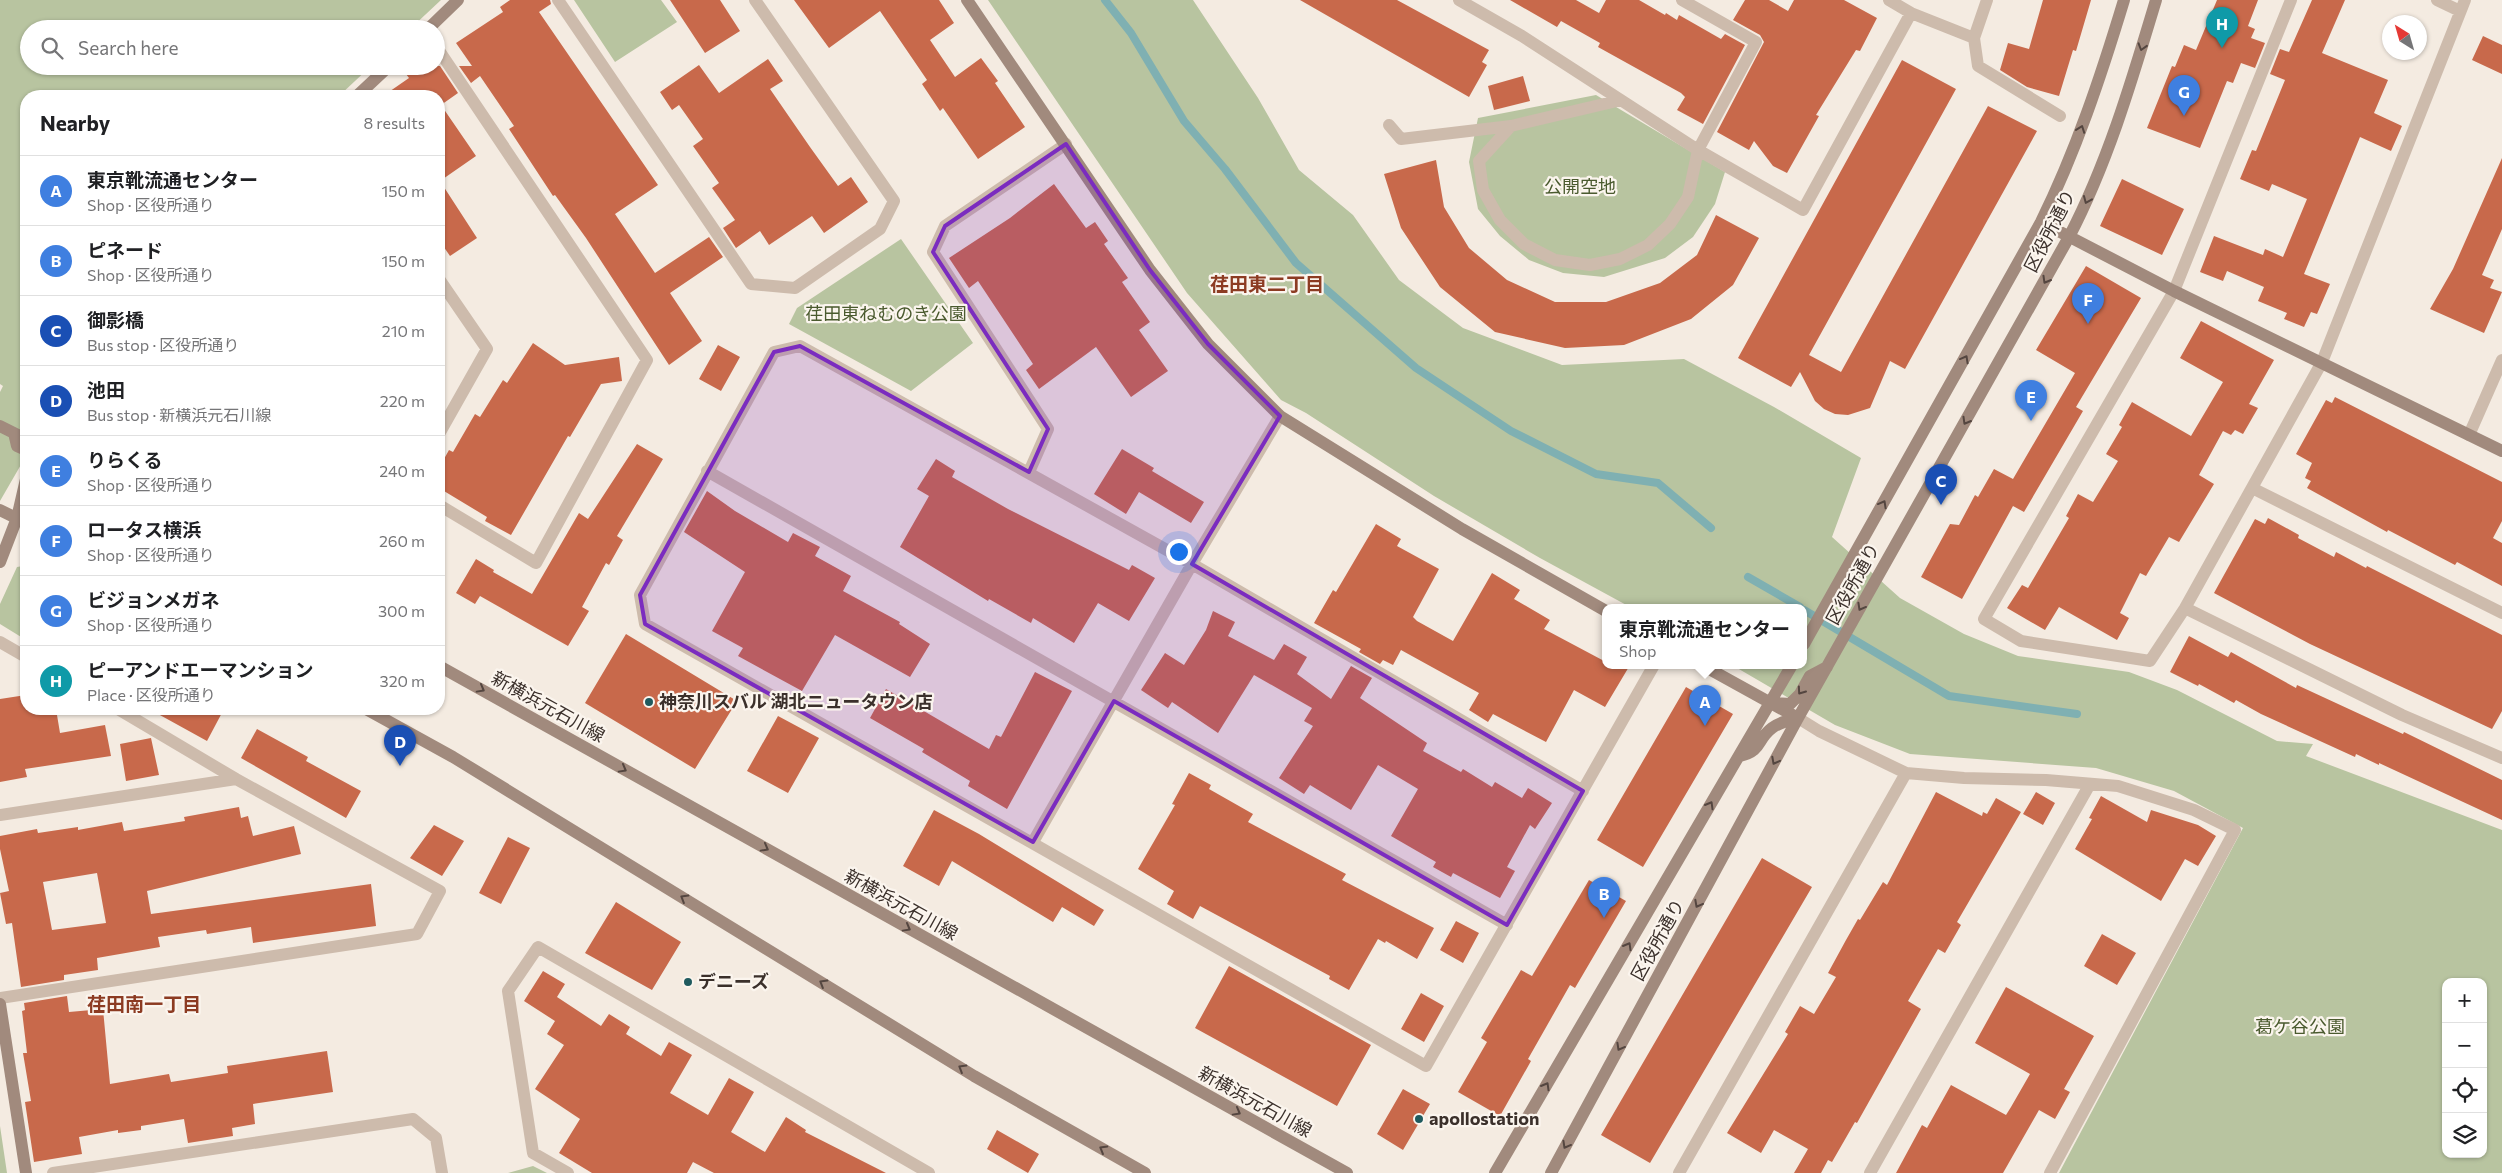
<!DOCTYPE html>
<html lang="en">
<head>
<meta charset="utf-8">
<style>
  :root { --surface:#fff; --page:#f6f6f6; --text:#202124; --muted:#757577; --line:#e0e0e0; --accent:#1f5a5e }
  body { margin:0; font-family:Commissioner,"Noto Sans JP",sans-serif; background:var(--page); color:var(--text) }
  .controls { position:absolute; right:15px; bottom:15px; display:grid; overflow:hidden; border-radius:10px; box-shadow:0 1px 4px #0004 }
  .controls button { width:45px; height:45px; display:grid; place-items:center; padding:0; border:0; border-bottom:1px solid var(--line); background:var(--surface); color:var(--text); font:25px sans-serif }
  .compass { position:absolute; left:2382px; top:15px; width:45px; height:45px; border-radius:50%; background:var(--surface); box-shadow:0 1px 4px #0004; rotate:323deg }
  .you { position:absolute; left:1178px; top:551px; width:18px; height:18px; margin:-12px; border:4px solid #fff; border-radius:50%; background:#1a73e8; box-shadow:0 0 0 8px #1a73e833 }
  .badge { display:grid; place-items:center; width:32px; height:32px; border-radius:50%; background:var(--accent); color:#fff; font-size:16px; font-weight:700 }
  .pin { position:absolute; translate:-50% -41px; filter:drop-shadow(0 1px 2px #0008) }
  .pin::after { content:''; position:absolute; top:26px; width:18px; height:15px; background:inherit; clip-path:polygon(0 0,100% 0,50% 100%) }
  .popup { position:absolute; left:1602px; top:604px; width:205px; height:65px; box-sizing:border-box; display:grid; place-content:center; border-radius:10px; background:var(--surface); filter:drop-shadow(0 1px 4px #0005); font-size:16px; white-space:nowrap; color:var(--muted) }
  .popup b { font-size:19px; color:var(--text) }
  .popup::after { content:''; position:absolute; left:50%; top:100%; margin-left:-10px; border:10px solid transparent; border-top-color:var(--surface) }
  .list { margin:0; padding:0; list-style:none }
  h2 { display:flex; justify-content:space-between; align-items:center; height:65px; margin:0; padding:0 20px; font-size:21px }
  h2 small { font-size:16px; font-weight:400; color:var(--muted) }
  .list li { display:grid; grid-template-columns:32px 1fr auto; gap:15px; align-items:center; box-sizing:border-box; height:70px; padding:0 20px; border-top:1px solid var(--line) }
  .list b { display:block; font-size:19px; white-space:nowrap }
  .list p { margin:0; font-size:16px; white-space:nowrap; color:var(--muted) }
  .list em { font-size:16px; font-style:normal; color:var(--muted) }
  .icon { flex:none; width:28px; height:28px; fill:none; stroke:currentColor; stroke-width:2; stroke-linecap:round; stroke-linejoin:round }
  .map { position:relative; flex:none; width:2502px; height:1173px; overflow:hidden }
  .search { position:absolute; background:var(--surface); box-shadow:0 1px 4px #0004; left:20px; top:20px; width:425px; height:55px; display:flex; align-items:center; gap:12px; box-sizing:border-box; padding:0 18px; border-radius:28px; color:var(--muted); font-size:19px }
  .panel { position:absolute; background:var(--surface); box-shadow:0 1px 4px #0004; left:20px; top:90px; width:425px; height:625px; border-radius:20px }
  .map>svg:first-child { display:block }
  .green { fill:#b8c4a0; fill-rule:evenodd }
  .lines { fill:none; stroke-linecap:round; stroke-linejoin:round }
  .stream { stroke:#7fb0b2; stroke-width:8 }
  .building { fill:#c8694b; fill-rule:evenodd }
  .street { stroke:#cdbbac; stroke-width:12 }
  .secondary { stroke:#a18a7d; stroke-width:12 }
  .oneway { stroke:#544640 }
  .marked { fill:#7b2cbf; fill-opacity:0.2; stroke:#7b2cbf; stroke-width:4; stroke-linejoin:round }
  .poi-dot { fill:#1f5a5e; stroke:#fbf5ee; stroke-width:2 }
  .labels { text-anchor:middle; stroke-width:4.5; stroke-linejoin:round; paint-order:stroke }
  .park-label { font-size:18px; fill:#4a5a2e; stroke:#fbf5ee }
  .street-label { font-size:18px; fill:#3b302b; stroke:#fbf5ee }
  .poi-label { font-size:18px; font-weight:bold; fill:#3b302b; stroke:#fbf5ee; text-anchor:start }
  .neighbourhood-label { font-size:19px; font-weight:bold; fill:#8c3b22; stroke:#fbf5ee }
</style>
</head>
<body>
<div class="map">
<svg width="2502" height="1173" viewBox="0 0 2502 1173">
  <rect width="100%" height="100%" fill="#f4ebe1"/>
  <path class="green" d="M0,0H441L410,29H29V66H371L339,96H26V456L0,501V392L3,386L0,384Z
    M574,0H661L677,22L615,62Z
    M988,0H1193L1258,98L1299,170L1353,215L1399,280L1463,328L1562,365L1684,359L1774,407L1861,458L1832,537L1900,598L1964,634L2018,656L2129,672L2177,690L2277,741L2313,744L2306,756L2502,830V1173H2059L2243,828L2174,791L2096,768L1910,754L1835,725L1732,665H1804V607H1630L1540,558L1434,496L1306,413L1281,400L1187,293ZM2446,982H2483V1154H2446Z
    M1596,95L1725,172L1715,204L1693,237L1665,258L1604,277L1563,273L1529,260L1500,236L1478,209L1469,162L1478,118Z
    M901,239L973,343L911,391L789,324L797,308Z
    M23,566L26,567V640L0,624V604L17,567Z
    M0,1126L7,1173H0Z
    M533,1166L547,1173H508Z"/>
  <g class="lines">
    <path class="stream" d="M1105,0L1131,33L1184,121L1225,169L1296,263L1416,368L1511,431L1596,474L1658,483L1711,528
      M1748,577L1800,607
      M1804,610L1949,696L2077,714"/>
  </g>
  <path class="building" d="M510,0H550L551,4L539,12L658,185L615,214L655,273L709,237L723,257L670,293L702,341L669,365L586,238L555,195L553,196L509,129L514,126L480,76L471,83L459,66H472L456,43L503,12L500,7Z
    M670,0H720L740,31L705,53Z
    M794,0H939L954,23L930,40L955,77L981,58L998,81L995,83L1025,127L978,159L943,108L940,111L922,84L927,80L880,11L829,48Z
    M1300,0H1397L1489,50L1482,62L1487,65L1469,97Z
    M1510,0H1576L1599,13L1606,0H1639L1665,15L1666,13L1677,20L1679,15L1721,39L1725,34L1745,45L1703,124L1677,110L1685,97L1681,93L1598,47L1600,43L1561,21L1557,27Z
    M1745,0H1769L1788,11L1794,0H1844L1877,18L1860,51L1856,50L1816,115L1819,116L1787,173L1773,166L1754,141L1749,150L1717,132L1764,42L1760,35L1733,20Z
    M2043,0H2091L2076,51L2073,50L2059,96L2027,87L2000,70L2008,43L2029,49Z
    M2217,0H2258L2248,26L2255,29L2251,38L2265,43L2255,68L2241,63L2233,83L2227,81L2200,148L2147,128L2172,66L2175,67L2184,45L2196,50Z
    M2312,0H2345L2322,53L2388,80L2374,113L2402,126L2391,151L2360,137L2304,274L2330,284L2317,314L2311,312L2304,327L2284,319L2287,313L2258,301L2264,287L2227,271L2223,281L2200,272L2214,236L2263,255L2265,249L2283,257L2307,199L2272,184L2269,191L2240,179L2252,150L2256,151L2285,80L2270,74L2280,49L2289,52Z
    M2483,36L2502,45V74L2472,60Z
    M768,59L783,81L770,89L810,147L838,186L851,177L868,202L824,233L812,216L769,245L760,231L736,248L723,228L735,220L712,188L719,183L693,146L703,139L679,105L672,110L660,92L699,65L719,93Z
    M1902,60L1956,89L1809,355L1841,372L1988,106L2037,131L1905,369L1890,361L1870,408L1848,415L1835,414L1824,409L1815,401L1800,372L1791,387L1738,358Z
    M400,66H440L458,93L441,105L476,156L440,181L477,238L450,256L439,240V96H383L409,78Z
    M1523,76L1530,101L1494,110L1488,86Z
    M2502,158V229L2482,275L2494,280L2490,288L2502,292L2484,333L2430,309L2453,269Z
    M1436,160L1444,207L1469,248L1507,280L1555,302H1606L1660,283L1697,255L1716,215L1759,238L1733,285L1691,319L1624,345L1565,348L1495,332L1440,287L1401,228L1384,174Z
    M2122,179L2184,209L2162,255L2100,226Z
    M1054,184L1086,228L1095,222L1108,241L1104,244L1128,278L1122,282L1150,322L1139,330L1168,371L1131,397L1096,347L1039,389L1026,370L1033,364L978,281L969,288L949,258L1010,218Z
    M2086,266L2141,298L2076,407L2083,411L2024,512L2013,506L1962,599L1921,577L1950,524L1959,525L1975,495L1978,497L1994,469L2013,479L2075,373L2036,350Z
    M2201,321L2274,360L2249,404L2258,408L2243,434L2235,430L2231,435L2223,431L2199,475L2214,484L2179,542L2169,537L2146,576L2140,573L2120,613L2129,618L2117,640L2059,607L2045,630L2007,608L2022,585L2028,588L2069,518L2066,516L2078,494L2093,502L2118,461L2106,454L2122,427L2119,425L2132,402L2191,436L2223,382L2180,358Z
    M533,343L565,365L619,357L622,381L601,384L570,437L568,436L511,535L485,521L487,517L439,488V468L449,450L453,452L475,414L480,417L503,380L507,383Z
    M718,345L740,357L721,391L699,379Z
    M2335,397L2502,482V521L2493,538L2502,543V586L2457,562L2455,565L2388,530L2387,532L2307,488L2311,481L2305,478L2312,463L2296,454L2326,400L2332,403Z
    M637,444L663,459L617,536L623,540L609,565L606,563L582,607L589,611L568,646L480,596L475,604L456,593L476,559L494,570L493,572L532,594L579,513L588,519Z
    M1122,449L1154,468L1152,471L1204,502L1191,523L1139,492L1126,514L1094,494Z
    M936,459L955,471L952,477L1008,509L1129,570L1132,565L1155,578L1129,621L1098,603L1074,643L1033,618L1031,623L989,599L988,601L900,547L929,496L917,489Z
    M707,491L735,511L788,542L793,533L820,547L815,556L851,576L843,591L900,622L899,624L930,644L910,677L835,635L802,691L738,656L743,648L712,631L745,572L684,532Z
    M2268,518L2299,535L2298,538L2334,557L2336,552L2366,568L2367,566L2502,635V711L2492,729L2310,644L2214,593L2255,519L2265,524Z
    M1376,524L1401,539L1397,546L1439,569L1413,617L1417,621L1453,641L1492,573L1520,590L1514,599L1550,620L1544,629L1606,662V665H1630L1605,707L1574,690L1546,742L1493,714L1488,722L1469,710L1479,693L1401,650L1393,665L1383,660L1380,664L1359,652L1361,649L1314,623L1333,590L1336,592Z
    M1213,611L1235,622L1228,636L1274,660L1284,644L1307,657L1297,674L1331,699L1351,666L1372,678L1360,698L1427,743L1423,751L1461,772L1463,769L1492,787L1495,782L1522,798L1528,788L1552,803L1535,829L1530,825L1507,867L1515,871L1500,898L1453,873L1451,877L1433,867L1436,862L1391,836L1418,789L1378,765L1351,810L1310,785L1304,794L1279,778L1313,726L1304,721L1312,708L1254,675L1218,733L1172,702L1168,708L1141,690L1165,653L1184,665L1206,630Z
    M626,634L737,701L695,769L585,703Z
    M2189,636L2228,657L2231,652L2296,688L2297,685L2403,734L2404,732L2502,780V820L2379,763V765L2356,754L2355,757L2261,714L2236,700L2234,703L2199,684L2198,686L2170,672Z
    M1035,672L1072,691L1007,809L968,786L970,781L922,752L924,749L870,718L886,689L989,749L996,735L1001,737Z
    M1686,687L1733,714L1643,867L1597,840Z
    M26,695V709H56L60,733L105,725L111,756L25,769L27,777L0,782V699Z
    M149,709H224L207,741Z
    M778,716L819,738L788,793L747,771Z
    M257,729L308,757L306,761L361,791L346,818L241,758Z
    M151,738L159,775L126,781L120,744Z
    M1189,773L1211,785L1209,789L1253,814L1248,822L1346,874L1342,880L1434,928L1417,959L1386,941L1385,943L1378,939L1349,990L1329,979L1330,976L1200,906L1193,919L1167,904L1174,891L1138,869L1175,805L1172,804Z
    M1936,792L1982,816L1983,812L1987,814L1996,798L2021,812L1957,922L1961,925L1945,953L1938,949L1908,1001L1921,1009L1857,1123L1855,1122L1832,1162L1828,1160L1821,1173H1794L1808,1149L1774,1130L1761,1153L1727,1133L1788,1034L1785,1032L1800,1006L1814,1014L1836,977L1828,973L1846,940L1858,919L1860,920L1883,882L1887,885Z
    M2036,792L2055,803L2043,825L2023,814Z
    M2101,796L2147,822L2151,810L2198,825L2216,836L2198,866L2185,859L2161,901L2075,849L2092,819L2089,818Z
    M239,807L241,818L248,816L253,836L294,826L301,854L147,891L151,914L371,884L376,926L253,943L251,927L207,934L206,930L158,937L160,947L97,958L98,970L64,975V980L21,987L12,923L6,924L0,893L9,891L0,849V836L37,829L38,833L78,827V830L122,822L124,831L185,821L184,817ZM97,873L106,923L52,930L43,882Z
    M934,810L979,834L1104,910L1094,926L1062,907L1053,922L952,861L939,886L903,866Z
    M434,825L464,841L442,876L410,858Z
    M508,837L530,848L501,904L479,893Z
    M1762,858L1812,887L1650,1163L1601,1135Z
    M1589,880L1626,901L1575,988L1570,985L1528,1059L1531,1061L1500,1116L1458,1092L1487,1042L1481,1038L1521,970L1532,976Z
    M616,902L681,942L652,990L585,953Z
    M1456,921L1479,933L1463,963L1440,950Z
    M2102,934L2136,953L2117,985L2084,966Z
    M1229,966L1371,1045L1337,1106L1195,1028Z
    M543,971L565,984L557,997L601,1026L609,1014L630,1027L626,1034L661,1056L669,1042L692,1055L670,1093L708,1115L729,1078L754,1092L731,1132L765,1152L786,1117L806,1130L805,1132L886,1173H714L693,1162L687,1173H592L559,1153L580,1119L535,1089L564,1045L547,1034L555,1021L524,1001Z
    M2006,987L2094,1036L2064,1089L2070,1092L2055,1119L2039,1110L2003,1173H1896L1922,1125L1927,1128L1951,1085L2006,1115L2011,1107L2030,1074L1975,1043Z
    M1421,993L1444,1006L1424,1042L1401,1029Z
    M67,996L69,1012L103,1009L110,1084L169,1074L171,1082L228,1073L227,1066L327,1051L333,1092L253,1104L255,1124L232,1128L233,1136L188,1143L184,1119L141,1126V1130L118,1133V1130L79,1137L82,1154L34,1162L25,1102L31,1101L23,1053H27L22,1011L25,1010L24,1003Z
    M1403,1089L1430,1104L1403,1150L1377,1134Z
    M997,1130L1039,1154L1028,1173L987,1149Z"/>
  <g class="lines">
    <path class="street" d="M558,0L751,284L795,288L880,229L894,201L755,0
      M1459,0L1522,36L1698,150L1803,210L1911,13
      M1889,0L1911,13L1974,38L1987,0
      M2291,0L2174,291L1984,619L2021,641L2150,661L2185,608L2322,362L2465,0
      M2437,0L2460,11
      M1974,38L1978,66L2060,116
      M436,46L647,360L536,563L439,505
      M1389,125L1401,139L1511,126L1621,100
      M1511,126L1479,161L1483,190L1500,220L1524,244L1555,260L1590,265L1620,259L1648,245L1670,224L1688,197L1698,150L1756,42L1682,0
      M439,279L487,349L439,434
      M2469,435L2502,360
      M707,471L1507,925
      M1029,472L1048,429L933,252L945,226L1066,144
      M2252,488L2502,613
      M2185,608L2402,715L2502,758
      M0,642L26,657
      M1798,718L1819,731L1906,773L1964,778L2046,780L2118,786L2194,810L2235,830L2050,1173
      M1583,791L1192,564L800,346L774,352L640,595L645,624L1426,1066L1654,665
      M0,815L236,779
      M1033,842L1192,564L1280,416
      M0,998L417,934L440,891L236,779L118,709
      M53,1173L413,1119L436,1138L442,1173
      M568,1173L533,1153L508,991L538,947L929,1173
      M1679,1173L1906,773
      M1870,1173L2090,784"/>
    <path class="secondary" d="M967,0L1150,270L1208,344L1280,416L1462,529L1606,611
      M428,29L458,0
      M357,96L389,66
      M2041,222L2174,291L2502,451
      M0,426L26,439
      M14,433L17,446L26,450
      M0,510L26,523
      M0,562L17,518L26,479
      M1804,644L2041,222C2076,151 2101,76 2124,0
      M1702,665L1798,718
      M439,666L1347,1173
      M1772,703L1790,704L1800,694L1810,676L1827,667
      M366,709L453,757L974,1076L1145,1173
      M1740,756C1763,750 1756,740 1772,728C1780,722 1788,720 1798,718
      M0,1004L26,1173
      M1495,1173L1792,665
      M1551,1173L1798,718L2069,237C2108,162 2132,80 2156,0"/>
  </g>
  <defs><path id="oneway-chevron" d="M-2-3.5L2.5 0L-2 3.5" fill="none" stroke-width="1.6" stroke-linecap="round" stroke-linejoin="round" transform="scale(1.25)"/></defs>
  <g class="oneway">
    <use href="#oneway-chevron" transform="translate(2142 47) rotate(107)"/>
    <use href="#oneway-chevron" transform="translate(2081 129) rotate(-70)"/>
    <use href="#oneway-chevron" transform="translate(2087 200) rotate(113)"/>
    <use href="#oneway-chevron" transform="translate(2046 280) rotate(120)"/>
    <use href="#oneway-chevron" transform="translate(1965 359) rotate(-61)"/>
    <use href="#oneway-chevron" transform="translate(1966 421) rotate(120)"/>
    <use href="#oneway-chevron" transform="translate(1883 504) rotate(-61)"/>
    <use href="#oneway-chevron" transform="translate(1861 607) rotate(119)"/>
    <use href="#oneway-chevron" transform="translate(481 689) rotate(29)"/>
    <use href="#oneway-chevron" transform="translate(1801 691) rotate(125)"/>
    <use href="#oneway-chevron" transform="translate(1775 761) rotate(118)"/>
    <use href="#oneway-chevron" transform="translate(623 769) rotate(29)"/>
    <use href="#oneway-chevron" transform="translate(1710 805) rotate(-60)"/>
    <use href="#oneway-chevron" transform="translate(765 848) rotate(29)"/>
    <use href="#oneway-chevron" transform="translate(684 898) rotate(-149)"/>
    <use href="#oneway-chevron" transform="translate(1698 904) rotate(118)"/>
    <use href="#oneway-chevron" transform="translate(907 928) rotate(29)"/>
    <use href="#oneway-chevron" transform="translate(1628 946) rotate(-60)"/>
    <use href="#oneway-chevron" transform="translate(823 983) rotate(-149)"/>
    <use href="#oneway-chevron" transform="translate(1620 1047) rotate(119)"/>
    <use href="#oneway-chevron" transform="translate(962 1068) rotate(-149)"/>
    <use href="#oneway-chevron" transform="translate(1546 1086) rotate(-60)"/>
    <use href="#oneway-chevron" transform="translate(1237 1112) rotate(29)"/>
    <use href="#oneway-chevron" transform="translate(1566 1145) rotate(119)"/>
    <use href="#oneway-chevron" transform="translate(1103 1149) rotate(-150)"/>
  </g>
  <path class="marked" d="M1066,144L1150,270L1208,344L1280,416L1192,564L1583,791L1507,925L1114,701L1033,842L645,624L640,595L774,352L800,346L1029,472L1048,429L933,252L945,226Z"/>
  <g class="poi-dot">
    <circle cx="649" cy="702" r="5"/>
    <circle cx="688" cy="982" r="5"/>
    <circle cx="1419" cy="1119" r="5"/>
  </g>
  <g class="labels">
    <g class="park-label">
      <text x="1580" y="193">公開空地</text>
      <text x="886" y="320">荏田東ねむのき公園</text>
      <text x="2300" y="1033">葛ケ谷公園</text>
    </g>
    <g class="street-label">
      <text transform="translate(2050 231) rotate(-63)" y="6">区役所通り</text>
      <text transform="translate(1853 584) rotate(-61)" y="6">区役所通り</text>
      <text transform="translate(548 707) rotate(29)" y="6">新横浜元石川線</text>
      <text transform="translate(901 905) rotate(29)" y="6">新横浜元石川線</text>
      <text transform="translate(1658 940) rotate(-61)" y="6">区役所通り</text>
      <text transform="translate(1255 1102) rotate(29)" y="6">新横浜元石川線</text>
    </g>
    <g class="poi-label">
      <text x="659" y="708">神奈川スバル 湖北ニュータウン店</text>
      <text x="698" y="988">デニーズ</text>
      <text x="1429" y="1125">apollostation</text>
    </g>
    <g class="neighbourhood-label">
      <text x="1267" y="291">荏田東二丁目</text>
      <text x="144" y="1011">荏田南一丁目</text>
    </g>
  </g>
</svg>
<div class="controls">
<button>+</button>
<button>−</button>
<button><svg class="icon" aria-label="locate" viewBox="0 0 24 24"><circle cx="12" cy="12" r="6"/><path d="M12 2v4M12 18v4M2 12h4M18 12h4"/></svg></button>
<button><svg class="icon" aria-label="layers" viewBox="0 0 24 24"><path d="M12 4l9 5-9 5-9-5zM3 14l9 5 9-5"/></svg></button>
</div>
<svg class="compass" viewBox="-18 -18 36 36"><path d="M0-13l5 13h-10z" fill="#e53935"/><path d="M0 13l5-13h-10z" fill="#757577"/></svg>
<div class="you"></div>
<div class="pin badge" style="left:1705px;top:726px;background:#3f7fe0">A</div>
<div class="popup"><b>東京靴流通センター</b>Shop</div>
<div class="pin badge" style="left:1604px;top:918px;background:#3f7fe0">B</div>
<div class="pin badge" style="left:1941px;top:505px;background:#1a4fb4">C</div>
<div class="pin badge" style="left:400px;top:766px;background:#1a4fb4">D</div>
<div class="pin badge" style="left:2031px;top:421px;background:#3f7fe0">E</div>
<div class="pin badge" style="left:2088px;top:324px;background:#3f7fe0">F</div>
<div class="pin badge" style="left:2184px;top:116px;background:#3f7fe0">G</div>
<div class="pin badge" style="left:2222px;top:48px;background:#0f9aa8">H</div>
<div class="search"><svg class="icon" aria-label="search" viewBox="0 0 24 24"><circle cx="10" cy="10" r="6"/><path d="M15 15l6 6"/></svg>Search here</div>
<section class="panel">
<h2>Nearby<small>8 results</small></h2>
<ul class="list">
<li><span class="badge" style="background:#3f7fe0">A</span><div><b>東京靴流通センター</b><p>Shop · 区役所通り</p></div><em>150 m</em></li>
<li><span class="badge" style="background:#3f7fe0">B</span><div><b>ピネード</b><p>Shop · 区役所通り</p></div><em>150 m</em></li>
<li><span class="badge" style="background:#1a4fb4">C</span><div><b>御影橋</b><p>Bus stop · 区役所通り</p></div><em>210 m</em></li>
<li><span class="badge" style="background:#1a4fb4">D</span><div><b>池田</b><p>Bus stop · 新横浜元石川線</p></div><em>220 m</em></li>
<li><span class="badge" style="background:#3f7fe0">E</span><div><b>りらくる</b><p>Shop · 区役所通り</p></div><em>240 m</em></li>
<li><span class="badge" style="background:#3f7fe0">F</span><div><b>ロータス横浜</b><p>Shop · 区役所通り</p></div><em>260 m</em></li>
<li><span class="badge" style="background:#3f7fe0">G</span><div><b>ビジョンメガネ</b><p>Shop · 区役所通り</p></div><em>300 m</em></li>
<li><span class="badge" style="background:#0f9aa8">H</span><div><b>ピーアンドエーマンション</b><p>Place · 区役所通り</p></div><em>320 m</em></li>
</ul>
</section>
</div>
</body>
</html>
